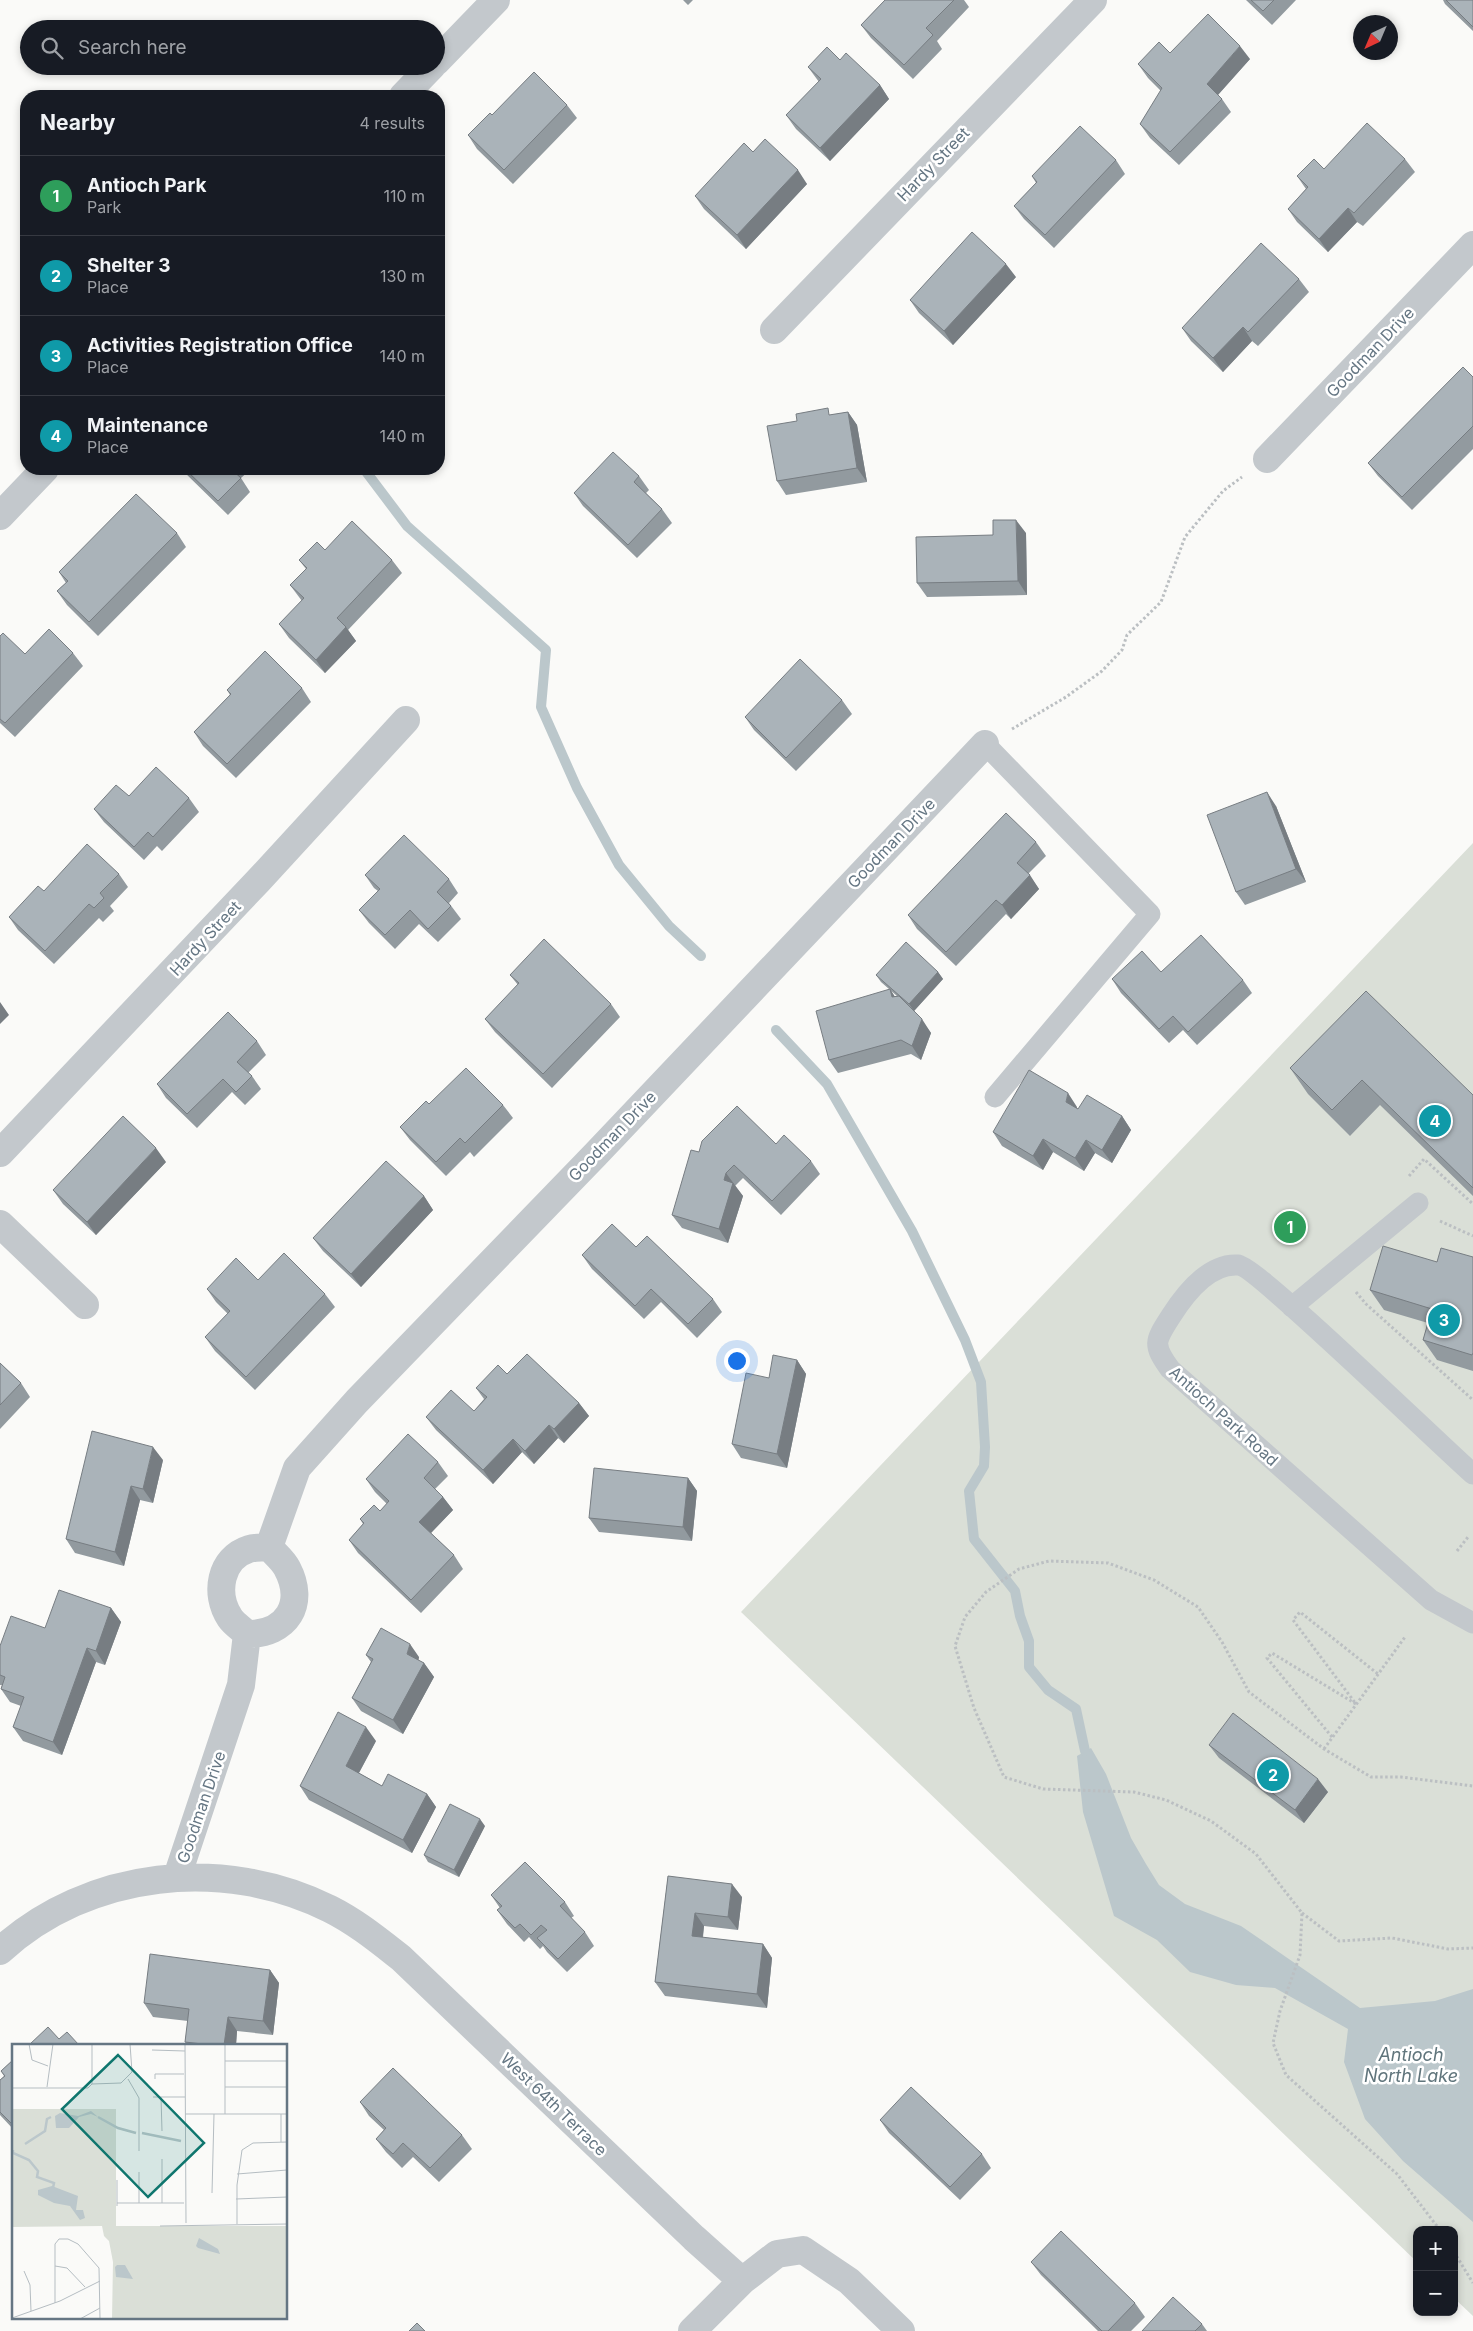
<!DOCTYPE html>
<html lang="en">
<head>
<meta charset="utf-8">
<style>
  :root { --surface:#171b24; --page:#20242c; --text:#f1f3f6; --muted:#9ea1a6; --line:#363941; --accent:#7c3aed }
  body { margin:0; font-family:Inter,sans-serif; background:var(--page); color:var(--text) }
  .controls { position:absolute; right:15px; bottom:15px; display:grid; overflow:hidden; border-radius:10px; box-shadow:0 2px 8px #0003 }
  .controls button { width:45px; height:45px; display:grid; place-items:center; padding:0; border:0; border-bottom:1px solid var(--line); background:var(--surface); color:var(--text); font:25px sans-serif }
  .compass { position:absolute; left:1353px; top:15px; width:45px; height:45px; border-radius:50%; background:var(--surface); box-shadow:0 2px 8px #0003; rotate:224deg }
  .you { position:absolute; left:736px; top:1360px; width:18px; height:18px; margin:-12px; border:4px solid #fff; border-radius:50%; background:#1a73e8; box-shadow:0 0 0 8px #1a73e833 }
  .badge { display:grid; place-items:center; width:32px; height:32px; border-radius:50%; background:var(--accent); color:#fff; font-size:16px; font-weight:700 }
  .pin { position:absolute; translate:-50% -50%; border:2px solid #fff; box-shadow:0 1px 5px #0006 }
  .list { margin:0; padding:0; list-style:none }
  h2 { display:flex; justify-content:space-between; align-items:center; height:65px; margin:0; padding:0 20px; font-size:21px }
  h2 small { font-size:16px; font-weight:400; color:var(--muted) }
  .list li { display:grid; grid-template-columns:32px 1fr auto; gap:15px; align-items:center; box-sizing:border-box; height:80px; padding:0 20px; border-top:1px solid var(--line) }
  .list b { display:block; font-size:19px; white-space:nowrap }
  .list p { margin:0; font-size:16px; white-space:nowrap; color:var(--muted) }
  .list em { font-size:16px; font-style:normal; color:var(--muted) }
  .icon { flex:none; width:28px; height:28px; fill:none; stroke:currentColor; stroke-width:2; stroke-linecap:round; stroke-linejoin:round }
  .map { position:relative; flex:none; width:1473px; height:2331px; overflow:hidden }
  .search { position:absolute; background:var(--surface); box-shadow:0 2px 8px #0003; left:20px; top:20px; width:425px; height:55px; display:flex; align-items:center; gap:12px; box-sizing:border-box; padding:0 18px; border-radius:28px; color:var(--muted); font-size:19px }
  .panel { position:absolute; background:var(--surface); box-shadow:0 2px 8px #0003; left:20px; top:90px; width:425px; height:385px; border-radius:20px }
  .map>svg:first-child { display:block }
  .green { fill:#dadfd7 }
  .water { fill:#bbc7cb }
  .lines { fill:none; stroke-linecap:round; stroke-linejoin:round }
  .stream { stroke:#bbc7cb; stroke-width:10 }
  .path { stroke:#bbbfc2; stroke-width:3; stroke-dasharray:2.5 2.5; stroke-linecap:butt }
  .service { stroke:#c3c8cc; stroke-width:21 }
  .minor { stroke:#c3c8cc; stroke-width:28 }
  .wall { fill:#929a9f }
  .shaded-wall { fill:#777d82 }
  .building { fill:#aab3b9; stroke:#777d82 }
  .labels { text-anchor:middle; stroke-width:5; stroke-linejoin:round; paint-order:stroke }
  .street-label { font-size:16px; fill:#657683; stroke:#fff }
  .water-label { font-size:18px; font-style:italic; fill:#60757c; stroke:#fff }
  .inset-river { fill:none; stroke:#bbc7cb; stroke-width:2.5 }
  .inset-road { fill:none; stroke:#b5bdc2; stroke-width:1 }
  .view { fill:#0f766e; fill-opacity:0.15; stroke:#0f766e; stroke-width:2.5 }
  .inset-edge { fill:none; stroke:#657683; stroke-width:2.5 }
</style>
</head>
<body>
<div class="map">
<svg width="1473" height="2331" viewBox="0 0 1473 2331">
  <rect width="100%" height="100%" fill="#fafaf8"/>
  <path class="green" d="M1473,843V2316L1454,2298V2230H1417V2262L741,1612Z"/>
  <path class="water" d="M1091,1748L1106,1774L1131,1838L1146,1864L1159,1885L1185,1904L1241,1926L1360,2008L1435,2001L1473,1989V2222L1403,2161L1365,2119L1344,2062L1348,2029L1275,1988L1236,1985L1190,1972L1157,1940L1114,1916L1083,1812L1077,1756Z"/>
  <g class="lines">
    <path class="stream" d="M364,469L407,526L546,650L541,707L577,788L619,865L669,926L701,956
      M776,1030L827,1084L912,1231L965,1340L981,1382L985,1447L984,1466L969,1491L974,1539L1015,1591L1020,1616L1029,1641V1667L1048,1690L1076,1709L1085,1751"/>
    <path class="path" d="M1012,729L1066,697L1102,671L1122,650L1127,635L1161,602L1185,537L1223,491L1242,477
      M1409,1176L1424,1159L1473,1204
      M1440,1221L1473,1236
      M1356,1292L1366,1304L1473,1400
      M1457,1551L1468,1537
      M1332,1737L1267,1658L1272,1653L1356,1704L1293,1620L1300,1612L1378,1674
      M1324,1749L1405,1637
      M1302,1913L1339,1941L1392,1938L1448,1949L1473,1948
      M1440,2230L1397,2174L1286,2075L1273,2043L1280,2011L1300,1955L1302,1913L1256,1854L1211,1821L1166,1800L1134,1792L1043,1789L1004,1777L974,1708L955,1646L965,1617L986,1592L1019,1569L1049,1561L1108,1563L1154,1580L1198,1607L1222,1642L1249,1692L1324,1749L1371,1777H1401L1473,1786
      M1454,2252L1473,2283"/>
    <path class="service" d="M985,744L1150,914L995,1097
      M1292,1307L1418,1203
      M1473,1474C1442,1447 1256,1266 1238,1265C1209,1263 1185,1294 1171,1316C1155,1341 1152,1344 1170,1369L1431,1600L1473,1623"/>
    <path class="minor" d="M436,62L496,0
      M403,96L432,66
      M774,330L1093,0
      M1267,459L1473,245
      M0,516L45,469
      M0,1153L258,881L406,720
      M0,1224L85,1305
      M269,1547L297,1468L357,1401L595,1155L985,744
      M269,1547C275,1554 283,1560 287,1568C306,1604 287,1634 247,1634C242,1629 234,1624 230,1618C214,1594 220,1558 249,1549C255,1547 263,1548 269,1547Z
      M177,1877L241,1685L247,1634
      M0,1951C88,1870 224,1856 330,1909C356,1922 378,1940 401,1958L694,2238L742,2281L777,2254L803,2250L849,2281L901,2331
      M692,2331L742,2281"/>
  </g>
  <path class="wall" d="M683,0H693L688,5Z
    M885,0H964L969,7L937,41L942,49L913,79L871,38L861,25Z
    M1246,0H1296L1272,25Z
    M1443,0H1473V31L1445,4Z
    M1170,53L1250,59L1218,95L1222,99L1231,112L1179,165L1150,138L1140,124L1161,91L1148,78L1138,64Z
    M840,60L880,85L889,99L830,161L796,129L786,115L819,82L808,67Z
    M567,105L577,118L513,184L477,149L468,135L492,115Z
    M753,152L807,184L746,249L704,209L695,196Z
    M1405,159L1415,172L1363,226L1357,222L1328,252L1297,222L1288,209L1306,189L1297,176L1324,169Z
    M1116,160L1125,174L1054,248L1024,219L1014,206L1036,183L1032,176Z
    M1016,277L953,345L919,313L910,300Z
    M1299,279L1309,292L1258,346L1252,341L1223,372L1191,341L1182,328Z
    M1473,377V449L1412,510L1378,476L1368,463Z
    M848,412L857,425L867,482L786,495L777,481L797,421Z
    M181,469H251L241,478L250,492L228,515Z
    M639,476L649,490L646,493L662,509L672,523L637,558L583,506L574,493Z
    M177,533L186,547L98,636L67,605L57,591L66,583L59,572Z
    M1026,533L1027,595L927,597L917,583L993,535Z
    M325,550L392,560L402,573L348,630L356,641L325,673L289,638L279,624L302,601L290,585L306,569L299,560Z
    M0,636L25,654L73,653L83,666L15,737L0,723Z
    M302,688L311,702L236,778L203,746L194,732L230,695L227,690Z
    M842,700L852,714L796,771L754,730L745,717Z
    M129,796L189,798L199,812L162,851L157,846L144,860L104,822L94,809Z
    M1276,806L1306,882L1245,905L1236,892Z
    M1036,842L1046,856L1028,874L1039,889L1011,919L1006,914L956,966L917,929L908,915Z
    M119,874L128,887L110,906L114,911L103,922L99,918L54,964L18,930L9,917L44,891Z
    M365,875L449,879L458,893L449,903L461,919L438,942L419,924L395,949L369,923L359,910L378,891L374,888Z
    M938,972L943,979L914,1011L931,1033L921,1060L911,1054L838,1073L829,1060L890,989L894,996H897L881,982L876,975Z
    M1161,972L1243,980L1252,993L1197,1045L1183,1030L1169,1043L1121,993L1112,979Z
    M510,975L611,1004L620,1017L552,1088L495,1032L485,1019L518,985Z
    M257,1041L266,1055L248,1073L252,1076L261,1089L245,1105L232,1092L197,1128L166,1098L157,1084Z
    M1290,1068L1473,1095V1196L1380,1105L1350,1136L1308,1094Z
    M429,1104L503,1105L513,1118L474,1157L470,1152L446,1176L410,1140L400,1127Z
    M1077,1107V1108L1078,1109L1122,1116L1131,1130L1112,1163L1095,1153L1084,1171L1053,1152L1043,1170L1002,1146L993,1132Z
    M776,1144L811,1161L820,1174L781,1215L743,1178L735,1186L743,1196L728,1243L682,1228L672,1215L699,1152Z
    M166,1162L96,1235L63,1204L53,1190Z
    M424,1196L433,1210L361,1287L323,1251L313,1238Z
    M636,1247L713,1299L722,1312L697,1338L661,1302L644,1319L592,1269L582,1255Z
    M1473,1257V1371L1437,1360L1423,1340L1428,1323L1384,1310L1370,1290L1437,1262Z
    M258,1280L325,1294L335,1307L255,1390L215,1351L205,1337L228,1314L216,1302L207,1289Z
    M797,1360L806,1374L787,1468L741,1458L732,1444L769,1378Z
    M0,1363L21,1383L30,1397L0,1429Z
    M507,1374L579,1403L589,1416L564,1443L558,1438L534,1464L522,1452L493,1484L436,1430L426,1417L474,1411L484,1399L476,1388Z
    M163,1460L153,1503L140,1500L124,1566L75,1553L66,1539Z
    M438,1462L448,1476L435,1489L443,1497L453,1510L431,1533L454,1555L463,1569L421,1613L358,1553L349,1540L363,1524L360,1519L380,1511L387,1504L375,1492L366,1479Z
    M688,1478L697,1491L692,1541L599,1532L589,1518Z
    M111,1608L121,1622L105,1665L96,1662L62,1755L23,1741L13,1727L21,1706L10,1702L1,1689L2,1685H0V1675L45,1628Z
    M366,1655L419,1657L418,1660L424,1663L434,1677L403,1734L361,1711L352,1698L371,1662Z
    M376,1741L359,1773L382,1786L427,1794L436,1807L412,1853L309,1800L300,1786Z
    M1209,1745L1328,1792L1304,1823L1219,1758Z
    M485,1826L459,1877L428,1862L424,1855Z
    M668,1876L742,1897L738,1930L704,1926L703,1938L763,1944L772,1958L767,2008L665,1996L655,1982Z
    M491,1895L565,1902L574,1916L571,1918L585,1932L594,1946L567,1972L547,1952L543,1946L540,1949L529,1937L524,1942L507,1924L497,1910L500,1908Z
    M270,1970L279,1983L273,2035L237,2031L236,2045H187L185,2042L188,2021L153,2017L144,2003Z
    M14,2059V2130L0,2115V2080L4,2076L1,2071Z
    M360,2102L462,2135L472,2149L439,2182L413,2157L402,2168L386,2152L376,2139L384,2130L369,2116Z
    M880,2120L982,2154L991,2168L960,2200L889,2133Z
    M1031,2262L1135,2303L1145,2317L1131,2331H1098L1041,2275Z
    M1202,2324L1207,2331H1142Z"/>
  <path class="shaded-wall" d="M1240,46L1250,59L1216,97L1207,84Z
    M880,85L889,99L830,161L820,148Z
    M798,170L807,184L746,249L737,235Z
    M1348,208L1357,222L1328,252L1319,239Z
    M1006,264L1016,277L953,345L944,331Z
    M1243,327L1252,341L1223,372L1213,358Z
    M848,412L857,425L867,482L857,468Z
    M1016,520L1026,533L1027,595L1018,581Z
    M346,627L356,641L325,673L316,660Z
    M1267,792L1276,806L1306,882L1296,869Z
    M1030,875L1039,889L1011,919L1002,905Z
    M938,972L943,979L914,1011L909,1004Z
    M890,989L899,1003L892,997Z
    M0,1002L9,1015L0,1024Z
    M922,1019L931,1033L921,1060L912,1046Z
    M1068,1093L1077,1107L1075,1115L1066,1102Z
    M1122,1116L1131,1130L1112,1163L1102,1150Z
    M1043,1139L1053,1152L1043,1170L1033,1156Z
    M1086,1140L1095,1153L1084,1171L1075,1158Z
    M156,1148L166,1162L96,1235L87,1222Z
    M726,1173L743,1196L728,1243L719,1229L724,1180Z
    M424,1196L433,1210L361,1287L351,1274Z
    M797,1360L806,1374L787,1468L777,1454Z
    M579,1403L589,1416L564,1443L554,1429Z
    M549,1425L558,1438L534,1464L525,1451Z
    M513,1439L522,1452L493,1484L483,1470Z
    M153,1447L163,1460L153,1503L143,1489Z
    M688,1478L697,1491L692,1541L683,1527Z
    M131,1486L140,1500L124,1566L115,1552Z
    M443,1497L453,1510L429,1535L419,1522Z
    M111,1608L121,1622L105,1665L96,1651Z
    M410,1644L419,1657L417,1668L407,1654Z
    M87,1648L96,1662L62,1755L53,1742Z
    M424,1663L434,1677L403,1734L393,1720Z
    M366,1727L376,1741L355,1780L346,1766Z
    M1318,1779L1328,1792L1304,1823L1295,1810Z
    M427,1794L436,1807L412,1853L403,1840Z
    M480,1819L485,1826L459,1877L454,1870Z
    M732,1884L742,1897L738,1930L728,1917Z
    M695,1913L704,1926L701,1950L692,1936Z
    M763,1944L772,1958L767,2008L757,1994Z
    M270,1970L279,1983L273,2035L263,2021Z
    M228,2017L237,2031L236,2045H224Z"/>
  <path class="building" d="M885,0H954L926,28L933,35L904,65L861,25Z
    M1251,0H1274L1263,11Z
    M1446,0H1473V27Z
    M1208,14L1240,46L1207,84L1222,99L1170,152L1140,124L1162,88L1138,64L1159,42L1170,53Z
    M827,47L840,60L846,53L880,85L820,148L786,115L821,79L808,67Z
    M534,72L567,105L504,170L468,135L490,113L492,115Z
    M1367,123L1405,159L1354,213L1348,208L1319,239L1288,209L1308,187L1297,176L1314,159L1324,169Z
    M1080,126L1116,160L1045,235L1014,206L1037,182L1032,176Z
    M765,139L798,170L737,235L695,196L744,143L753,152Z
    M972,232L1006,264L944,331L910,300Z
    M1261,243L1299,279L1248,332L1243,327L1213,358L1182,328Z
    M1463,367L1473,377V426L1402,497L1368,463Z
    M828,408L829,415L848,412L857,468L777,481L767,426L797,421L796,414Z
    M613,452L639,476L634,482L662,509L628,545L574,493Z
    M185,469H231L241,478L218,501Z
    M136,494L177,533L89,622L57,591L68,581L59,572Z
    M993,520H1016L1018,581L917,583L916,537L993,535Z
    M352,521L392,560L337,618L346,627L316,660L279,624L304,598L290,585L307,568L299,560L317,542L325,550Z
    M49,629L73,653L5,723L0,719V636L3,633L25,654Z
    M265,651L302,688L227,764L194,732L231,694L227,690Z
    M800,659L842,700L786,758L745,717Z
    M156,767L189,798L153,837L148,832L134,847L94,809L116,785L129,796Z
    M1267,792L1296,869L1236,892L1207,815Z
    M1006,813L1036,842L1017,863L1030,875L1002,905L996,900L946,952L908,915Z
    M404,835L449,879L437,892L451,906L428,929L410,910L385,935L359,910L380,889L365,875Z
    M87,844L119,874L100,893L104,898L94,908L89,904L45,951L9,917L38,886L44,891Z
    M1201,935L1243,980L1188,1032L1173,1016L1159,1029L1112,979L1142,951L1161,972Z
    M544,939L611,1004L543,1074L485,1019L519,983L510,975Z
    M906,942L938,972L909,1004L876,975Z
    M890,989L892,997L899,996L922,1019L912,1046L901,1040L829,1060L816,1011Z
    M1366,991L1473,1095V1188L1362,1080L1332,1110L1290,1068Z
    M228,1012L257,1041L237,1062L252,1076L236,1092L223,1079L187,1114L157,1084Z
    M466,1068L503,1105L465,1143L460,1138L436,1162L400,1127L426,1101L429,1104Z
    M1029,1070L1068,1093L1066,1102L1078,1109L1087,1095L1122,1116L1102,1150L1086,1140L1075,1158L1043,1139L1033,1156L993,1132Z
    M737,1106L776,1144L784,1135L811,1161L772,1201L734,1165L726,1173L724,1180L733,1183L719,1229L672,1215L691,1150L699,1152L702,1141Z
    M123,1116L156,1148L87,1222L53,1190Z
    M386,1161L424,1196L351,1274L313,1238Z
    M612,1224L636,1247L647,1236L713,1299L688,1324L651,1289L635,1306L582,1255Z
    M1383,1246L1437,1262L1441,1248L1473,1257V1353L1472,1355L1423,1340L1432,1309L1370,1290Z
    M284,1253L325,1294L246,1377L205,1337L230,1311L207,1289L236,1258L258,1280Z
    M527,1354L579,1403L554,1429L549,1425L525,1451L513,1439L483,1470L426,1417L451,1390L474,1411L487,1397L476,1388L498,1365L507,1374Z
    M773,1355L797,1360L777,1454L732,1444L746,1373L769,1378Z
    M0,1363L21,1383L0,1405Z
    M92,1431L153,1447L143,1489L131,1486L115,1552L66,1539Z
    M408,1434L438,1462L424,1478L443,1497L419,1522L454,1555L411,1600L349,1540L364,1523L360,1519L374,1505L380,1511L389,1501L366,1479Z
    M594,1468L688,1478L683,1527L589,1518Z
    M59,1590L111,1608L96,1651L87,1648L53,1742L13,1727L24,1697L1,1689L5,1677L0,1675V1646L11,1616L45,1628Z
    M381,1628L410,1644L407,1654L424,1663L393,1720L352,1698L373,1659L366,1655Z
    M338,1712L366,1727L346,1766L382,1786L388,1774L427,1794L403,1840L300,1786Z
    M1233,1713L1318,1779L1295,1810L1209,1745Z
    M450,1804L480,1819L454,1870L424,1855Z
    M525,1862L565,1902L560,1906L585,1932L558,1959L537,1938L547,1930L541,1925L531,1935L520,1924L515,1928L497,1910L502,1906L491,1895Z
    M668,1876L732,1884L728,1917L695,1913L692,1936L763,1944L757,1994L655,1982Z
    M150,1954L270,1970L263,2021L228,2017L224,2045H211L185,2042L189,2009L144,2003Z
    M48,2027L59,2039L67,2032L79,2045H29Z
    M14,2059V2126L0,2112V2080L5,2076L1,2071Z
    M393,2068L462,2135L430,2168L403,2143L393,2154L376,2139L386,2128L360,2102Z
    M911,2087L982,2154L950,2187L880,2120Z
    M1061,2231L1135,2303L1108,2331H1102L1031,2262Z
    M1173,2297L1202,2324L1195,2331H1142Z
    M417,2323L425,2331H409Z"/>
  <g class="labels">
    <g class="street-label">
      <text transform="translate(933 164) rotate(-46)" y="6">Hardy Street</text>
      <text transform="translate(1370 352) rotate(-46)" y="6">Goodman Drive</text>
      <text transform="translate(891 843) rotate(-46)" y="6">Goodman Drive</text>
      <text transform="translate(205 938) rotate(-47)" y="6">Hardy Street</text>
      <text transform="translate(612 1136) rotate(-46)" y="6">Goodman Drive</text>
      <text transform="translate(1224 1416) rotate(42)" y="6">Antioch Park Road</text>
      <text transform="translate(201 1807) rotate(-71)" y="6">Goodman Drive</text>
      <text transform="translate(554 2104) rotate(44)" y="6">West 64th Terrace</text>
    </g>
    <g class="water-label">
      <text x="1411" y="2061">Antioch<tspan x="1411" dy="21">North Lake</tspan></text>
    </g>
  </g>
  <g transform="translate(12 2044)">
    <rect width="275" height="275" fill="#fafaf8"/>
    <path d="M0,65H104V182H275V275H100L101,218L97,197L92,192L90,182L0,183Z" fill="#dadfd7"/>
    <path d="M79,67L86,73L79,70L67,73L57,84H44L43,72L48,69L66,72ZM40,142L66,152L64,166H71L73,174L68,176L58,162L42,159L26,151V146ZM187,194L206,205L208,210L186,204L184,202ZM105,221H113L121,235L104,233L103,223Z" fill="#bbc7cb"/>
    <path class="inset-river" d="M86,73L106,84L124,89M130,89L169,97M13,100L33,87L35,75L39,73M1,106V109L17,116L26,127L25,133L42,139L41,144"/>
    <path class="inset-road" d="M17,0L20,16L36,22M80,0V40M173,0L174,179M213,0V70M140,6L173,7M213,17H275M116,35L127,54V107M143,35V30H172M35,43L41,0M213,43H275M0,44H76L80,40L109,39L120,28L118,0M141,53H173M149,53L150,87M173,70H275M269,98V70M127,128V159M225,130L275,126M200,149L202,70M224,155L275,153M105,159H172M150,159V115M105,162V136M225,180V141L230,106L241,99L275,98M148,182L275,180M43,222L55,224L73,243M12,227L18,241L19,267M43,259V200L47,195H56L66,200L87,224L88,275M0,274L48,257L88,237M68,275L88,264"/>
    <path class="view" d="M106,11L192,99L136,153L50,65Z"/>
    <rect width="275" height="275" class="inset-edge"/>
  </g>
</svg>
<div class="controls">
<button>+</button>
<button>−</button>
</div>
<svg class="compass" viewBox="-18 -18 36 36"><path d="M0-13l5 13h-10z" fill="#e53935"/><path d="M0 13l5-13h-10z" fill="#9ea1a6"/></svg>
<div class="you"></div>
<div class="pin badge" style="left:1290px;top:1227px;background:#2e9e5b">1</div>
<div class="pin badge" style="left:1273px;top:1775px;background:#0f9aa8">2</div>
<div class="pin badge" style="left:1444px;top:1320px;background:#0f9aa8">3</div>
<div class="pin badge" style="left:1435px;top:1121px;background:#0f9aa8">4</div>
<div class="search"><svg class="icon" aria-label="search" viewBox="0 0 24 24"><circle cx="10" cy="10" r="6"/><path d="M15 15l6 6"/></svg>Search here</div>
<section class="panel">
<h2>Nearby<small>4 results</small></h2>
<ul class="list">
<li><span class="badge" style="background:#2e9e5b">1</span><div><b>Antioch Park</b><p>Park</p></div><em>110 m</em></li>
<li><span class="badge" style="background:#0f9aa8">2</span><div><b>Shelter 3</b><p>Place</p></div><em>130 m</em></li>
<li><span class="badge" style="background:#0f9aa8">3</span><div><b>Activities Registration Office</b><p>Place</p></div><em>140 m</em></li>
<li><span class="badge" style="background:#0f9aa8">4</span><div><b>Maintenance</b><p>Place</p></div><em>140 m</em></li>
</ul>
</section>
</div>
</body>
</html>
